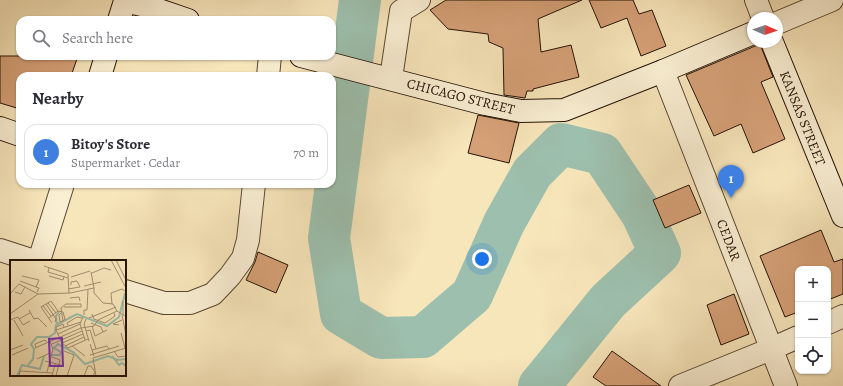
<!DOCTYPE html>
<html lang="en">
<head>
<meta charset="utf-8">
<style>
  :root { --surface:#fff; --page:#f2f2f3; --text:#2b2b33; --muted:#7c7c81; --line:#e1e1e2; --accent:#0f766e }
  body { margin:0; font-family:Alegreya,serif; background:var(--page); color:var(--text) }
  .controls { position:absolute; right:12px; bottom:12px; display:grid; overflow:hidden; border-radius:8px; box-shadow:0 1px 3px #0004 }
  .controls button { width:36px; height:36px; display:grid; place-items:center; padding:0; border:0; border-bottom:1px solid var(--line); background:var(--surface); color:var(--text); font:20px sans-serif }
  .compass { position:absolute; left:747px; top:12px; width:36px; height:36px; border-radius:50%; background:var(--surface); box-shadow:0 1px 3px #0004; rotate:92deg }
  .you { position:absolute; left:482px; top:259px; width:14px; height:14px; margin:-10px; border:3px solid #fff; border-radius:50%; background:#1a73e8; box-shadow:0 0 0 6px #1a73e833 }
  .badge { display:grid; place-items:center; width:26px; height:26px; border-radius:50%; background:var(--accent); color:#fff; font-size:13px; font-weight:700 }
  .pin { position:absolute; translate:-50% -33px; filter:drop-shadow(0 1px 2px #0008) }
  .pin::after { content:''; position:absolute; top:21px; width:14px; height:12px; background:inherit; clip-path:polygon(0 0,100% 0,50% 100%) }
  .list { margin:0; padding:0; list-style:none }
  h2 { display:flex; justify-content:space-between; align-items:center; height:52px; margin:0; padding:0 16px; font-size:17px }
  h2 small { font-size:13px; font-weight:400; color:var(--muted) }
  .list li { display:grid; grid-template-columns:26px 1fr auto; gap:12px; align-items:center; box-sizing:border-box; height:56px; margin:0 8px 8px; padding:0 8px; border:1px solid var(--line); border-radius:12px }
  .list b { display:block; font-size:15px; white-space:nowrap }
  .list p { margin:0; font-size:13px; white-space:nowrap; color:var(--muted) }
  .list em { font-size:13px; font-style:normal; color:var(--muted) }
  .icon { flex:none; width:22px; height:22px; fill:none; stroke:currentColor; stroke-width:2; stroke-linecap:round; stroke-linejoin:round }
  .map { position:relative; flex:none; width:843px; height:386px; overflow:hidden }
  .search { position:absolute; background:var(--surface); box-shadow:0 1px 3px #0004; left:16px; top:16px; width:320px; height:44px; display:flex; align-items:center; gap:10px; box-sizing:border-box; padding:0 14px; border-radius:12px; color:var(--muted); font-size:15px }
  .panel { position:absolute; background:var(--surface); box-shadow:0 1px 3px #0004; left:16px; top:72px; width:320px; height:116px; border-radius:12px }
  .map>svg:first-child { display:block }
  .lines { fill:none; stroke-linecap:round; stroke-linejoin:round }
  .river { stroke:#9dc0ae; stroke-width:42 }
  .building { fill:#d6a077; stroke:#231205 }
  .street-casing { stroke:#584732; stroke-width:24 }
  .secondary-casing { stroke:#231205; stroke-width:24 }
  .street { stroke:#faefd3; stroke-width:22 }
  .secondary { stroke:#faefd3; stroke-width:22 }
  .labels { text-anchor:middle; stroke-width:3; stroke-linejoin:round; paint-order:stroke }
  .street-label { font-size:14px; fill:#231205; stroke:#faefd3 }
  .inset-river { fill:none; stroke:#9dc0ae; stroke-width:2 }
  .inset-road { fill:none; stroke:#a39172; stroke-width:1 }
  .view { fill:#7b2cbf; fill-opacity:0.15; stroke:#7b2cbf; stroke-width:2 }
  .inset-edge { fill:none; stroke:#231205; stroke-width:2 }
</style>
</head>
<body>
<div class="map">
<svg width="843" height="386" viewBox="0 0 843 386">
  <rect width="100%" height="100%" fill="#f8e6bb"/>
  <filter id="stains"><feTurbulence type="fractalNoise" baseFrequency=".005" numOctaves="4"/><feColorMatrix values="0 0 0 0 .2 0 0 0 0 .09 0 0 0 0 .02 0 0 0 .5 -.17"/></filter>
  <radialGradient id="worn" r=".72"><stop offset=".6" stop-color="#630" stop-opacity="0"/><stop offset="1" stop-color="#630" stop-opacity=".3"/></radialGradient>
  <g class="lines">
    <path class="river" d="M360,0L329,238L341,314L381,338L423,337L472,295L504,223L532,173L561,144L602,154L642,214L660,253L608,301L539,386"/>
  </g>
  <path class="building" d="M446,0H582L538,19L541,52L571,45L579,77L533,89V91H527L525,98L504,95L503,48L489,42L488,34L448,29L430,10Z
    M589,0H633L639,14L652,10L666,46L641,56L627,18L601,28Z
    M760,44L773,77L761,82L785,139L753,153L741,124L714,136L686,75Z
    M0,56H78L71,76H20V109L0,103Z
    M478,115L519,123L509,163L468,153Z
    M689,185L701,213L665,228L653,200Z
    M821,230L834,262L843,259V294L828,300V269H798V312L785,317L760,256Z
    M258,252L288,265L276,293L246,280L255,262Z
    M734,294L749,334L721,345L707,305Z
    M612,351L661,386H606L593,377Z"/>
  <g class="lines">
    <g class="street-casing">
      <path id="street" d="M756,0L763,18
        M777,23L832,0
        M663,71L786,386
        M268,76L270,56
        M391,78L401,11L419,0
        M0,250L34,261
        M39,261L63,184
        M125,291L164,303H190L213,294L230,276L243,258L248,240L254,184
        M828,323L843,316
        M680,386L771,349L798,337"/>
    </g>
    <g class="secondary-casing">
      <path id="secondary" d="M119,20L125,1L150,7L188,20
        M772,42L843,216
        M301,56L485,104L521,111L564,110L663,71L753,33
        M100,76L106,56
        M0,128L20,135"/>
    </g>
    <use href="#street" class="street"/>
    <use href="#secondary" class="secondary"/>
  </g>
  <g class="labels">
    <g class="street-label">
      <text transform="translate(461 96) rotate(14)" y="5">CHICAGO STREET</text>
      <text transform="translate(803 118) rotate(68)" y="5">KANSAS STREET</text>
      <text transform="translate(729 240) rotate(69)" y="5">CEDAR</text>
    </g>
  </g>
  <g transform="translate(10 260)">
    <rect width="116" height="116" fill="#f8e6bb"/>
    <path class="inset-river" d="M47,65L46,56L49,52M40,95H50L51,92L44,88L48,84L63,92L75,104L98,96L108,100L116,99M102,96L109,105L112,103L116,106M18,105L23,99L24,89L21,84L27,77H39L45,73L46,65L67,54L97,66L109,57L115,33M7,116L12,105L30,109L34,96"/>
    <path class="inset-road" d="M101,0L116,28M106,0L116,20M34,6L58,14L59,33M39,8L38,12L58,18M82,13L94,8L101,10M12,16L29,20L26,27M39,16L53,20L54,17M61,17L80,11M10,21L29,28L27,32M74,26L91,22M84,28V33L93,43L103,44L107,51L115,56M58,29L70,27L67,21L61,22V25M5,32L11,34L15,27M0,34L9,24L28,34M28,34L60,33L84,28L81,12M60,38L69,37L70,41M113,41V55M38,43L46,53M36,44L46,59L45,62M102,44L101,33L112,29L115,31M33,46L41,56M54,47H71V44M19,50L24,59L28,58L37,67M51,53L49,55L50,62L53,61M0,54L28,34M82,54L84,59L95,63L105,56L104,53M74,55V50H77L78,29M112,55L116,75M73,57L70,64L75,80M39,58L48,51L53,52L55,59L53,61M79,58L106,47M9,59L20,53M76,59L74,64L79,81M0,60L8,57L13,65L20,61M4,60L13,76M53,61L51,48L56,44H71M42,63L31,47L41,41L48,51M81,63L91,67L93,72M58,65L57,63L67,57L72,58M109,65L103,64L112,60M82,66L85,76L97,70M46,70L52,83L58,88L78,79M46,70L71,62M46,70V67L53,64L54,67M76,71L80,70L86,89M111,73L115,88M48,74L70,64M52,83L73,74M42,84L72,71M80,84L84,96M55,86L74,77M62,86L75,96M25,88L71,68L84,66L88,60L107,51M26,88L25,84L35,80L37,82M0,90L13,85M82,90L97,86L99,89M54,91L64,95L57,116M104,91L108,97L116,96M2,95L18,88M80,95L109,86M42,97L50,100L46,116M27,99L40,93M35,101L51,105M37,112L43,89L39,78M9,116L10,111L42,113M42,116L45,104M74,116L78,106H81L85,112L83,116M86,116L83,98L116,88"/>
    <path class="view" d="M52,78L53,106H40L39,79Z"/>
    <rect width="116" height="116" class="inset-edge"/>
  </g>
  <rect width="100%" height="100%" filter="url(#stains)"/>
  <rect width="100%" height="100%" fill="url(#worn)"/>
</svg>
<div class="controls">
<button>+</button>
<button>−</button>
<button><svg class="icon" aria-label="locate" viewBox="0 0 24 24"><circle cx="12" cy="12" r="6"/><path d="M12 2v4M12 18v4M2 12h4M18 12h4"/></svg></button>
</div>
<svg class="compass" viewBox="-18 -18 36 36"><path d="M0-13l5 13h-10z" fill="#e53935"/><path d="M0 13l5-13h-10z" fill="#7c7c81"/></svg>
<div class="you"></div>
<div class="pin badge" style="left:731px;top:198px;background:#3f7fe0">1</div>
<div class="search"><svg class="icon" aria-label="search" viewBox="0 0 24 24"><circle cx="10" cy="10" r="6"/><path d="M15 15l6 6"/></svg>Search here</div>
<section class="panel">
<h2>Nearby<small></small></h2>
<ul class="list">
<li><span class="badge" style="background:#3f7fe0">1</span><div><b>Bitoy's Store</b><p>Supermarket · Cedar</p></div><em>70 m</em></li>
</ul>
</section>
</div>
</body>
</html>
